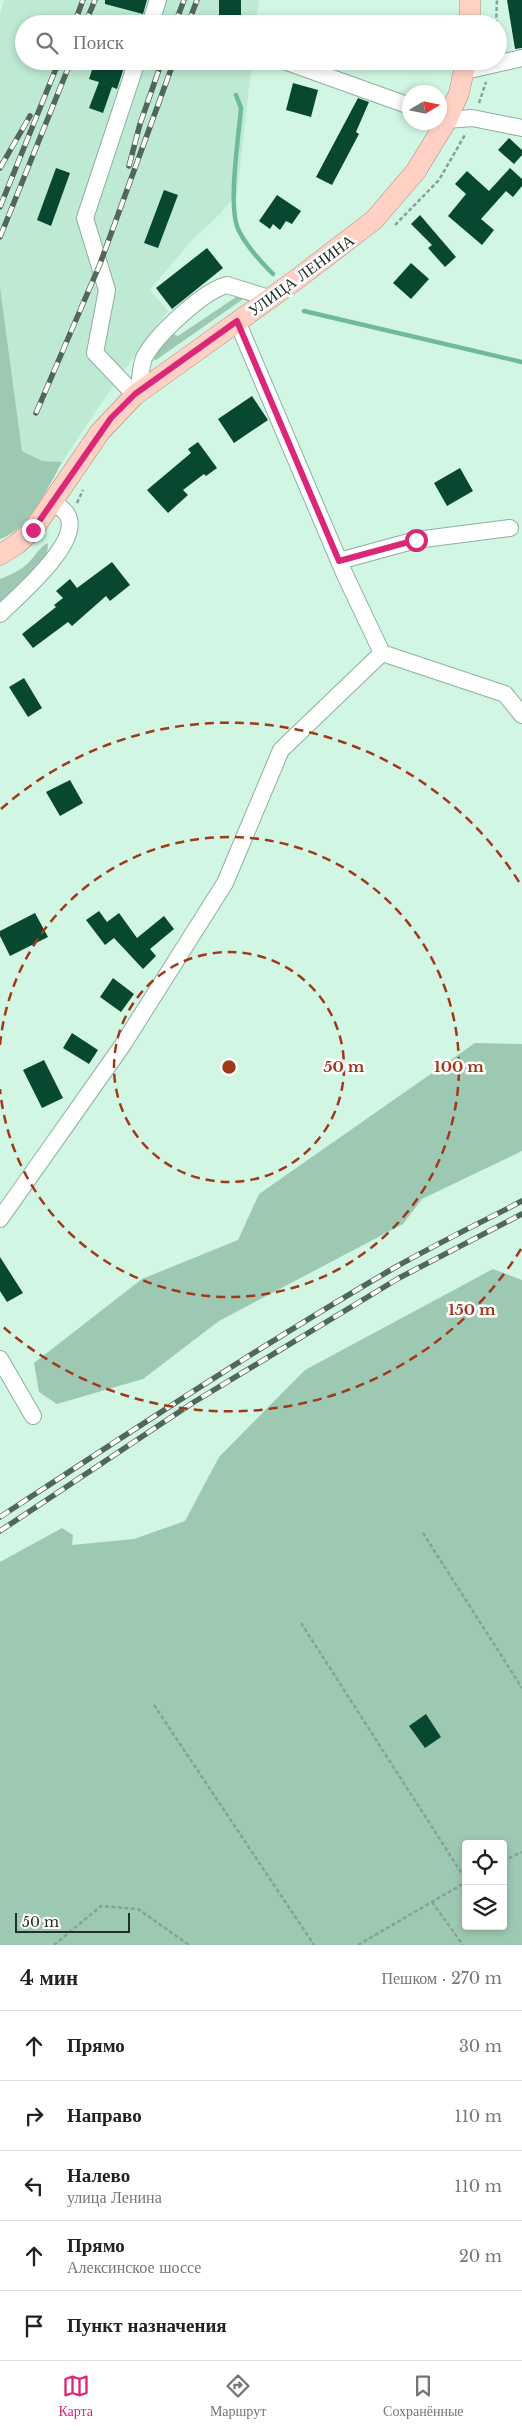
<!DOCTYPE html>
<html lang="ru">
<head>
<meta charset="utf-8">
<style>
  :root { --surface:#fff; --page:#f6f6f6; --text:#222; --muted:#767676; --line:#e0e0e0; --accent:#db2777 }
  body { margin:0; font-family:"Libre Baskerville",serif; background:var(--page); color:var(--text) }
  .controls { position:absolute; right:15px; bottom:15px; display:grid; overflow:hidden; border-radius:5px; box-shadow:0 2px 8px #0003 }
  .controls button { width:45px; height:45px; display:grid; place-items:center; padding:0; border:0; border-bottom:1px solid var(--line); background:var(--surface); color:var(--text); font:25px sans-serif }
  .compass { position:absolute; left:402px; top:85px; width:45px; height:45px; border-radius:50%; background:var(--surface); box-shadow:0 2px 8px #0003; rotate:80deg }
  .scale { position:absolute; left:15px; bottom:12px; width:115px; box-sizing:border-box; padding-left:5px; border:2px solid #223029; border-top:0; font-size:14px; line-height:18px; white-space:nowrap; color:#223029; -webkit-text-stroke:4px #fff; paint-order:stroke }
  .stop { position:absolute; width:15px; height:15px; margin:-11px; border:4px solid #db2777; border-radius:50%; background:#fff }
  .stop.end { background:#db2777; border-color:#fff; box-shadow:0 1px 5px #0008 }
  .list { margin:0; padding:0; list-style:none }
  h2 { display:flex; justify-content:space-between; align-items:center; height:65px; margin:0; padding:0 20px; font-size:21px }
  h2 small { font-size:16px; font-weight:400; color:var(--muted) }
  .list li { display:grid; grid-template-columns:32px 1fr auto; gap:15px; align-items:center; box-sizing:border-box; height:70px; padding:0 20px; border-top:1px solid var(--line) }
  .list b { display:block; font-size:19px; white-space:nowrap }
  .list p { margin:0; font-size:16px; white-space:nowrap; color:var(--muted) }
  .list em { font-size:16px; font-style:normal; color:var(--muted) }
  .icon { flex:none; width:28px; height:28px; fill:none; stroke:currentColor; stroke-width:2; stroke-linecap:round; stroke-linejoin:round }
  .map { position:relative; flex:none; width:522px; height:1945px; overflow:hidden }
  .search { position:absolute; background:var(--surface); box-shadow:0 2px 8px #0003; left:15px; right:15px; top:15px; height:55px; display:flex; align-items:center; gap:12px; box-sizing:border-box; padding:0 18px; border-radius:28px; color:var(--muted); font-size:19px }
  .sheet { height:415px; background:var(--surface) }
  nav { display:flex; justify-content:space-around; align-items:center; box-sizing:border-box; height:70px; border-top:1px solid var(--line); background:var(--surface); font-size:14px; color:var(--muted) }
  nav a { display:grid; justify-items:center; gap:2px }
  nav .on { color:var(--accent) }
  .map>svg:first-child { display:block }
  .built { fill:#bee9d3 }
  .green { fill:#9dc9b3; fill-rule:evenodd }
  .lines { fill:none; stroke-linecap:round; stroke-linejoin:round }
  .stream { stroke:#6fbb98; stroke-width:4.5 }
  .building { fill:#084831 }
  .minor-casing { stroke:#8db09e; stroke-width:18 }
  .major-casing { stroke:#b28474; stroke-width:21 }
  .path { stroke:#87a294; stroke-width:2.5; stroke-dasharray:4 2.5; stroke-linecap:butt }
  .minor { stroke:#fff; stroke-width:16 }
  .major { stroke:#ffd0c4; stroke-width:20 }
  .rail-casing { stroke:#52675c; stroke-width:5.5 }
  .rail { stroke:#fff; stroke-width:4; stroke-dasharray:11; stroke-linecap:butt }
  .route { stroke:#db2777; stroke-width:6 }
  .ring { fill:none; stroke:#a0381a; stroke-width:2.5; stroke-dasharray:9 6 }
  .labels { text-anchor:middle; stroke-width:5; stroke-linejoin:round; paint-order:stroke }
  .street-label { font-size:16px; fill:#223029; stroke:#fff }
  .centre { fill:#a0381a; stroke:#fff; stroke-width:2.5 }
  .ring-label { font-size:15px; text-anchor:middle; font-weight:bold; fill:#a0381a; stroke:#fff; stroke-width:5; stroke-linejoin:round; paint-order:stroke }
</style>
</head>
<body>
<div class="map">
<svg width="522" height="1945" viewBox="0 0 522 1945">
  <rect width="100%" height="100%" fill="#d1f6e3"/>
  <path class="built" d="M4,0H259L256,24H24V61H252L237,194L219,215L191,241L150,290L168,311L119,377L62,462L42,461L22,451L0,287V15Z"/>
  <path class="green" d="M0,287L22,451L42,461L62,462C49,486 28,531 0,539Z
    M242,293L246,297L156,360L153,359L170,333L178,336Z
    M48,543C48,572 16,584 0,605V579C11,575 23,569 31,560C37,553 40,547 48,543Z
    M475,1043L522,1044V1151L422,1199L403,1224L219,1321L143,1379L57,1404L39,1392L34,1363L142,1279L238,1240L259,1194Z
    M493,1269L522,1280V1945H0V1562L62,1528L73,1535L72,1545L134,1539L185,1521L219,1457L305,1370ZM466,1844H503V1926H466Z"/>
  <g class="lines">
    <path class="stream" d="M236,95L241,108C239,135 227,209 239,231C247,247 260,261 273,274
      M304,311L522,362"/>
  </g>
  <path class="building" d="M105,0H147L143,14L105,4Z
    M219,0H241V24H219Z
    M507,0H522V48L515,49Z
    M95,61H126L117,89L112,87L103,113L89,108L99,82L89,79Z
    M293,83L318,90L311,117L286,110Z
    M358,98L369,102L356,132L359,134L332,185L316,177Z
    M509,138L522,150V155L514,164L498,150Z
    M56,168L70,173L51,226L37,220Z
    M510,168L522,179V186L513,197L506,191L481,219L494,230L482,245L448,216L466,194L455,184L467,171L489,191Z
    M164,190L178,195L158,248L144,243Z
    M277,195L301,211L292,224L286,221L280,230L273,224L270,229L259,221Z
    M420,215L456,257L445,267L428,248L432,245L411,224Z
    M207,248L223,268L172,309L156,288Z
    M411,263L429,279L411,299L393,283Z
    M252,396L268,420L234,443L218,419Z
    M198,442L217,468L206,476L204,474L183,490L188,495L168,513L147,490L191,453L188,449Z
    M460,468L473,491L447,506L434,483Z
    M112,562L130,585L110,601L106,596L72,626L68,622L33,648L22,634L56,607L54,605L63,598L56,591L70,579L77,588Z
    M24,678L42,708L28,717L9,687Z
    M70,780L83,803L60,816L46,792Z
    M99,911L107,922L119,913L137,938L164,916L174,929L150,949L156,956L143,969L114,938L105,945L86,920Z
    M35,913L48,937L10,956L0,936V931Z
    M113,978L134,994L121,1012L100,997Z
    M72,1033L98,1050L89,1064L63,1048Z
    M44,1060L63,1098L42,1108L23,1070Z
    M0,1257L23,1293L7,1302L0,1291Z
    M426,1714L441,1737L425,1748L409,1726Z"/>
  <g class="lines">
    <g class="minor-casing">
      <path id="minor" d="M150,24L158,0
        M287,62L410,106
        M465,71L522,58
        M440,117L447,120L472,118L522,128
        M237,321L345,575L382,653L505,694L522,715
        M139,393C140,381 140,369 144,358C155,336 203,291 227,285L269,298
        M135,395L95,353L107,290L85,218L137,61
        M339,561L416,540L510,528
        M0,614C18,596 77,546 69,519C68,512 58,506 54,501
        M0,1219L122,1046L225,883L281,750L382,653
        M0,1359L33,1416"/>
    </g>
    <g class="major-casing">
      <path id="major" d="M470,24V0
        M0,555L17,544L33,530L100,432L135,395L297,279L374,220L416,171L447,120L459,93L466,61"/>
    </g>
    <path class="path" d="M496,24L497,0
      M479,103L486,82
      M395,225L439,180L466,133
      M77,503L83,490
      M423,1533L522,1688
      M301,1623L466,1880
      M154,1705L314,1945
      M503,1861L522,1852
      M432,1902L463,1945
      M54,1945L101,1906L138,1909L189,1945
      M358,1945L466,1882"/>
    <use href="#minor" class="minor"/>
    <use href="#major" class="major"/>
    <g class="rail-casing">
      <path id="rail" d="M74,24L83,0
        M85,24L95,0
        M175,24L184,0
        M188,24L197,0
        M129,166L140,124L162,61
        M0,168L30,116
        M0,207L59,61
        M0,237L71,61
        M36,413L100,264L174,61
        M0,1517C130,1432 260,1346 394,1268C436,1244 480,1223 522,1201
        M0,1531L194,1402L399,1278L522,1214"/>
    </g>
    <use href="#rail" class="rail"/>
  </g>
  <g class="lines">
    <path class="route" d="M33,530L111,418L135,394L237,321L339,561L416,540"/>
  </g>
  <g class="ring">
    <circle cx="229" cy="1067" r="115"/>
    <path d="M0 1045A230 230 0 1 1 0 1089"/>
    <path d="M521 1249A344 344 0 0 1 1 1325M1 809A344 344 0 0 1 521 885"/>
  </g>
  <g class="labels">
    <g class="street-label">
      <text transform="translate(301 275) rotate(-36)" y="6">УЛИЦА ЛЕНИНА</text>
    </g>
  </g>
  <circle cx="229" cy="1067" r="8" class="centre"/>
  <g class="ring-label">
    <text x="344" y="1072">50 m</text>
    <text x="459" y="1072">100 m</text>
    <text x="472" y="1315">150 m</text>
  </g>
</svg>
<div class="controls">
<button><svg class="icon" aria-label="locate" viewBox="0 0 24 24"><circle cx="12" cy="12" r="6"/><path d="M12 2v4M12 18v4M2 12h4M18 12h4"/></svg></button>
<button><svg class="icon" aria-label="layers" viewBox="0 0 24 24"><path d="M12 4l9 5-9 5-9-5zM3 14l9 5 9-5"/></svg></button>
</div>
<svg class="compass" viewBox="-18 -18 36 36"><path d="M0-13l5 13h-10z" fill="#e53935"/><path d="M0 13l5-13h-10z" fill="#767676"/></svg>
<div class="scale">50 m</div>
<div class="stop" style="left:416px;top:540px"></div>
<div class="stop end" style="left:33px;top:530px"></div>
<div class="search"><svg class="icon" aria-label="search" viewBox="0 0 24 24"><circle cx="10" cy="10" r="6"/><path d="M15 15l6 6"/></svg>Поиск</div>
</div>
<section class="sheet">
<h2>4 мин<small>Пешком · 270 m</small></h2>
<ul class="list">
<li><svg class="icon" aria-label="ahead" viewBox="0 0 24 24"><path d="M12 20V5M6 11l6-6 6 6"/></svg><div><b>Прямо</b></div><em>30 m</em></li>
<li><svg class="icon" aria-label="right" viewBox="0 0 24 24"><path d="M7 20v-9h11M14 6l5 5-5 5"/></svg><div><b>Направо</b></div><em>110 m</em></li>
<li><svg class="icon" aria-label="left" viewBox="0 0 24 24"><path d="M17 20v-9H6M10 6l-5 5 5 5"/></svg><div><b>Налево</b><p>улица Ленина</p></div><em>110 m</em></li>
<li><svg class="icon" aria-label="ahead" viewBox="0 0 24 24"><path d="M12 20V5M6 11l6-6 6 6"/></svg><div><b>Прямо</b><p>Алексинское шоссе</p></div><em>20 m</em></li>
<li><svg class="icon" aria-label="arrive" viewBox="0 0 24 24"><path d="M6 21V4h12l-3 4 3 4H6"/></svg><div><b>Пункт назначения</b></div></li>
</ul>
</section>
<nav>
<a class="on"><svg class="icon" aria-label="map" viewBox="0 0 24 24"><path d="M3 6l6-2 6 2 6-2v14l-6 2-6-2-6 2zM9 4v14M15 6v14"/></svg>Карта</a>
<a><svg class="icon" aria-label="directions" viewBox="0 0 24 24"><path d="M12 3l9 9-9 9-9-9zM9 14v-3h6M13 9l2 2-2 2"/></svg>Маршрут</a>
<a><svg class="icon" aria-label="saved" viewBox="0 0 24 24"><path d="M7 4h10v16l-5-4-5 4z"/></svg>Сохранённые</a>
</nav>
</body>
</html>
